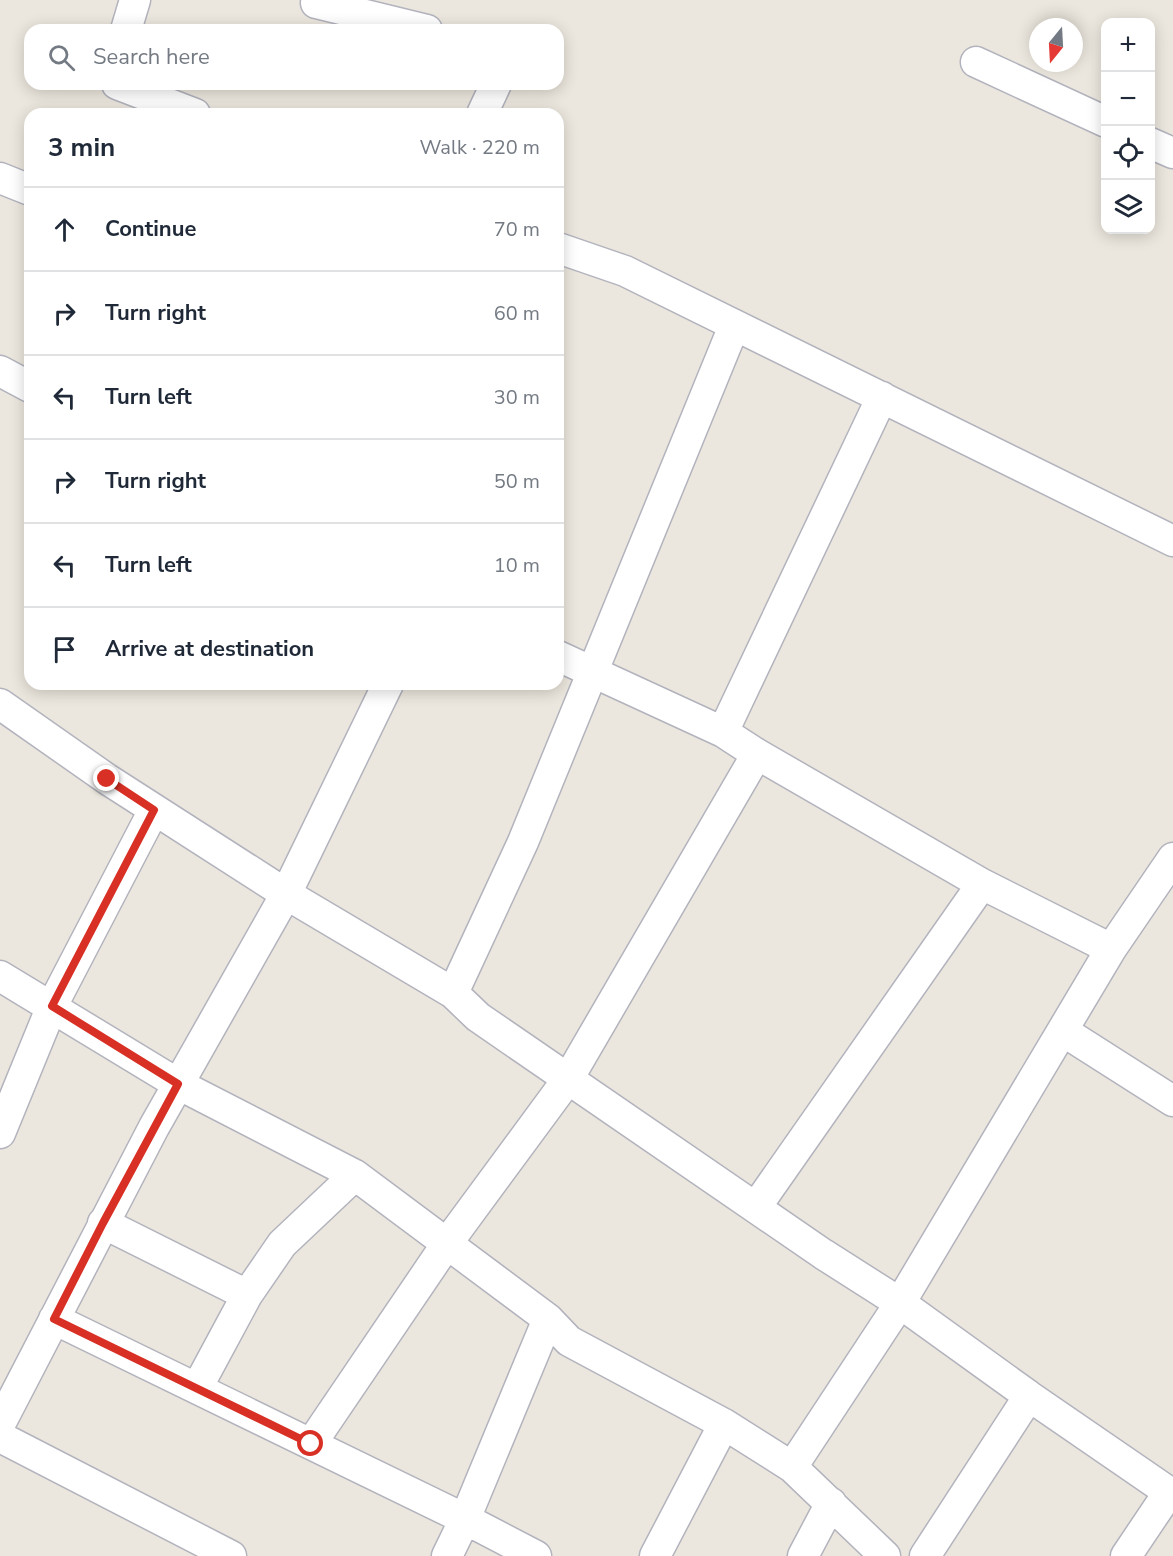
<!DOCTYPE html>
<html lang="en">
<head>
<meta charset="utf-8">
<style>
  :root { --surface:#fff; --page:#f2f2f3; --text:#1f2937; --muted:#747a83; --line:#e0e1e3 }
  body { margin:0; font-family:"Nunito Sans",sans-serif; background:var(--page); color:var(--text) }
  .controls { position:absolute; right:18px; top:18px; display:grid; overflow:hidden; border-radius:12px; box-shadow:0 3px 15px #0003 }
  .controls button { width:54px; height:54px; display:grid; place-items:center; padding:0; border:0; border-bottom:2px solid var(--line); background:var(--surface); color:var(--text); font:30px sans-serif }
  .compass { position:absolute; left:1029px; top:18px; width:54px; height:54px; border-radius:50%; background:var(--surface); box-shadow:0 3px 15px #0003; rotate:198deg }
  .stop { position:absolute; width:18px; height:18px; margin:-14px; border:4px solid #d93025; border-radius:50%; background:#fff }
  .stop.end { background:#d93025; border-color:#fff; box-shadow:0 2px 6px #0008 }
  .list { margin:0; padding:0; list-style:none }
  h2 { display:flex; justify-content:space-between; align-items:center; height:78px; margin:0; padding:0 24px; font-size:26px }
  h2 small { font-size:20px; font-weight:400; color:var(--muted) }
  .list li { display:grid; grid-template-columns:39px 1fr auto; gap:18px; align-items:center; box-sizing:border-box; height:84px; padding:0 24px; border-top:2px solid var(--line) }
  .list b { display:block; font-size:22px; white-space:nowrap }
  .list em { font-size:20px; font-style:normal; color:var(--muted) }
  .icon { flex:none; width:33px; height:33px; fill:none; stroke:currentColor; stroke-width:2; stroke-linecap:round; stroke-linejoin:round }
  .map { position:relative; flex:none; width:1173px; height:1556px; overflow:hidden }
  .search { position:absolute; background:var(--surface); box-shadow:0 3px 15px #0003; left:24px; top:24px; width:540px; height:66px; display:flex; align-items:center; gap:15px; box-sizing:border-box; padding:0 21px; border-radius:18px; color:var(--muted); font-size:22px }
  .panel { position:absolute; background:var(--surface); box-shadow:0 3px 15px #0003; left:24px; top:108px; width:540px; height:582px; border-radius:18px }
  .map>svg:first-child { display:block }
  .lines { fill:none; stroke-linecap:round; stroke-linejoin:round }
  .minor-casing { stroke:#b2b3bd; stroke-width:33 }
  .minor { stroke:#fff; stroke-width:30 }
  .route { stroke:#d93025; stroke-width:8 }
</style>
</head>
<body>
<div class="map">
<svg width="1173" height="1556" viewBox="0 0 1173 1556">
  <rect width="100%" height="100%" fill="#ece7de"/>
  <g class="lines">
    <g class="minor-casing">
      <path id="minor" d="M317,0L316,3L427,30
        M126,30L135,0
        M976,62L1106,122
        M117,84L195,114
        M482,114L496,84
        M1150,143L1173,153
        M0,178L30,190
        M558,248L625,271L1173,541
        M0,371L30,387
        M558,656L723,732L757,754L982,884L1111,949
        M0,704L107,779L286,894L453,993L478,1017L823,1254L900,1303L1029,1396L1173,1495
        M723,732L882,397
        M0,976L178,1084L355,1175L548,1319L569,1341L724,1424L792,1467
        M453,993L523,842L734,326
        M1063,1031L1173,1101
        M0,1133L52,1006L154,810
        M756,1207L982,884
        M103,1223L247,1295
        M54,1319L465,1519L536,1556
        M197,1388L247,1295L282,1244L355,1175
        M0,1424L154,1127L286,894L388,684
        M0,1437L231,1556
        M311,1444L448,1242L568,1079L757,754
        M447,1556L465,1519L548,1319
        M655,1556L724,1424
        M803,1556L831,1503
        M885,1556L792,1467L900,1303L1111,949L1173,858
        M925,1556L1029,1396
        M1126,1556L1169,1492"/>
    </g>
    <use href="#minor" class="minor"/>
  </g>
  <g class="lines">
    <path class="route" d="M107,779L154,810L52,1006L178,1084L103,1223L54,1319L311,1444"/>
  </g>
</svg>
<div class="controls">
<button>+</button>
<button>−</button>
<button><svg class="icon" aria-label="locate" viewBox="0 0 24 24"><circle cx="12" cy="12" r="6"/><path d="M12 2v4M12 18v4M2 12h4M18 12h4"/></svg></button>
<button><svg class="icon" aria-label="layers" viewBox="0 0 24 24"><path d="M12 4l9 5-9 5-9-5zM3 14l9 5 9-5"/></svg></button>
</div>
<svg class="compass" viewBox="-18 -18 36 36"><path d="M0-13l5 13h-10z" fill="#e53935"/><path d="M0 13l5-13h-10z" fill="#747a83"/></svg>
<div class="stop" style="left:311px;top:1444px"></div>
<div class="stop end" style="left:107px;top:779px"></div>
<div class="search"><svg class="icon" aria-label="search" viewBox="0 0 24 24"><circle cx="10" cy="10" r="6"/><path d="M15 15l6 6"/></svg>Search here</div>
<section class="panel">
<h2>3 min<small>Walk · 220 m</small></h2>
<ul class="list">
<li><svg class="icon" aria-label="ahead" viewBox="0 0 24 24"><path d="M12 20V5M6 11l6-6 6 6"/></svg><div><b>Continue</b></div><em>70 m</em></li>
<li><svg class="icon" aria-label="right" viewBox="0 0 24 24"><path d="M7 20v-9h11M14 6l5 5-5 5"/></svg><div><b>Turn right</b></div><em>60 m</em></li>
<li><svg class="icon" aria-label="left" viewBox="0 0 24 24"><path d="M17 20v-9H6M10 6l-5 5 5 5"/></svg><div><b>Turn left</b></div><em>30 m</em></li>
<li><svg class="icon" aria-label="right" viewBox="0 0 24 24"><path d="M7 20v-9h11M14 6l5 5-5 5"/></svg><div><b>Turn right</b></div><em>50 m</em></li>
<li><svg class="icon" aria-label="left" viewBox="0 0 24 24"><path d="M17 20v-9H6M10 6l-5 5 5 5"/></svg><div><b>Turn left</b></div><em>10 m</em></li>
<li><svg class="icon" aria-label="arrive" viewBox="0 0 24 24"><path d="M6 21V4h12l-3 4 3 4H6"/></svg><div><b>Arrive at destination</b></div></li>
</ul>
</section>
</div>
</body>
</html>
